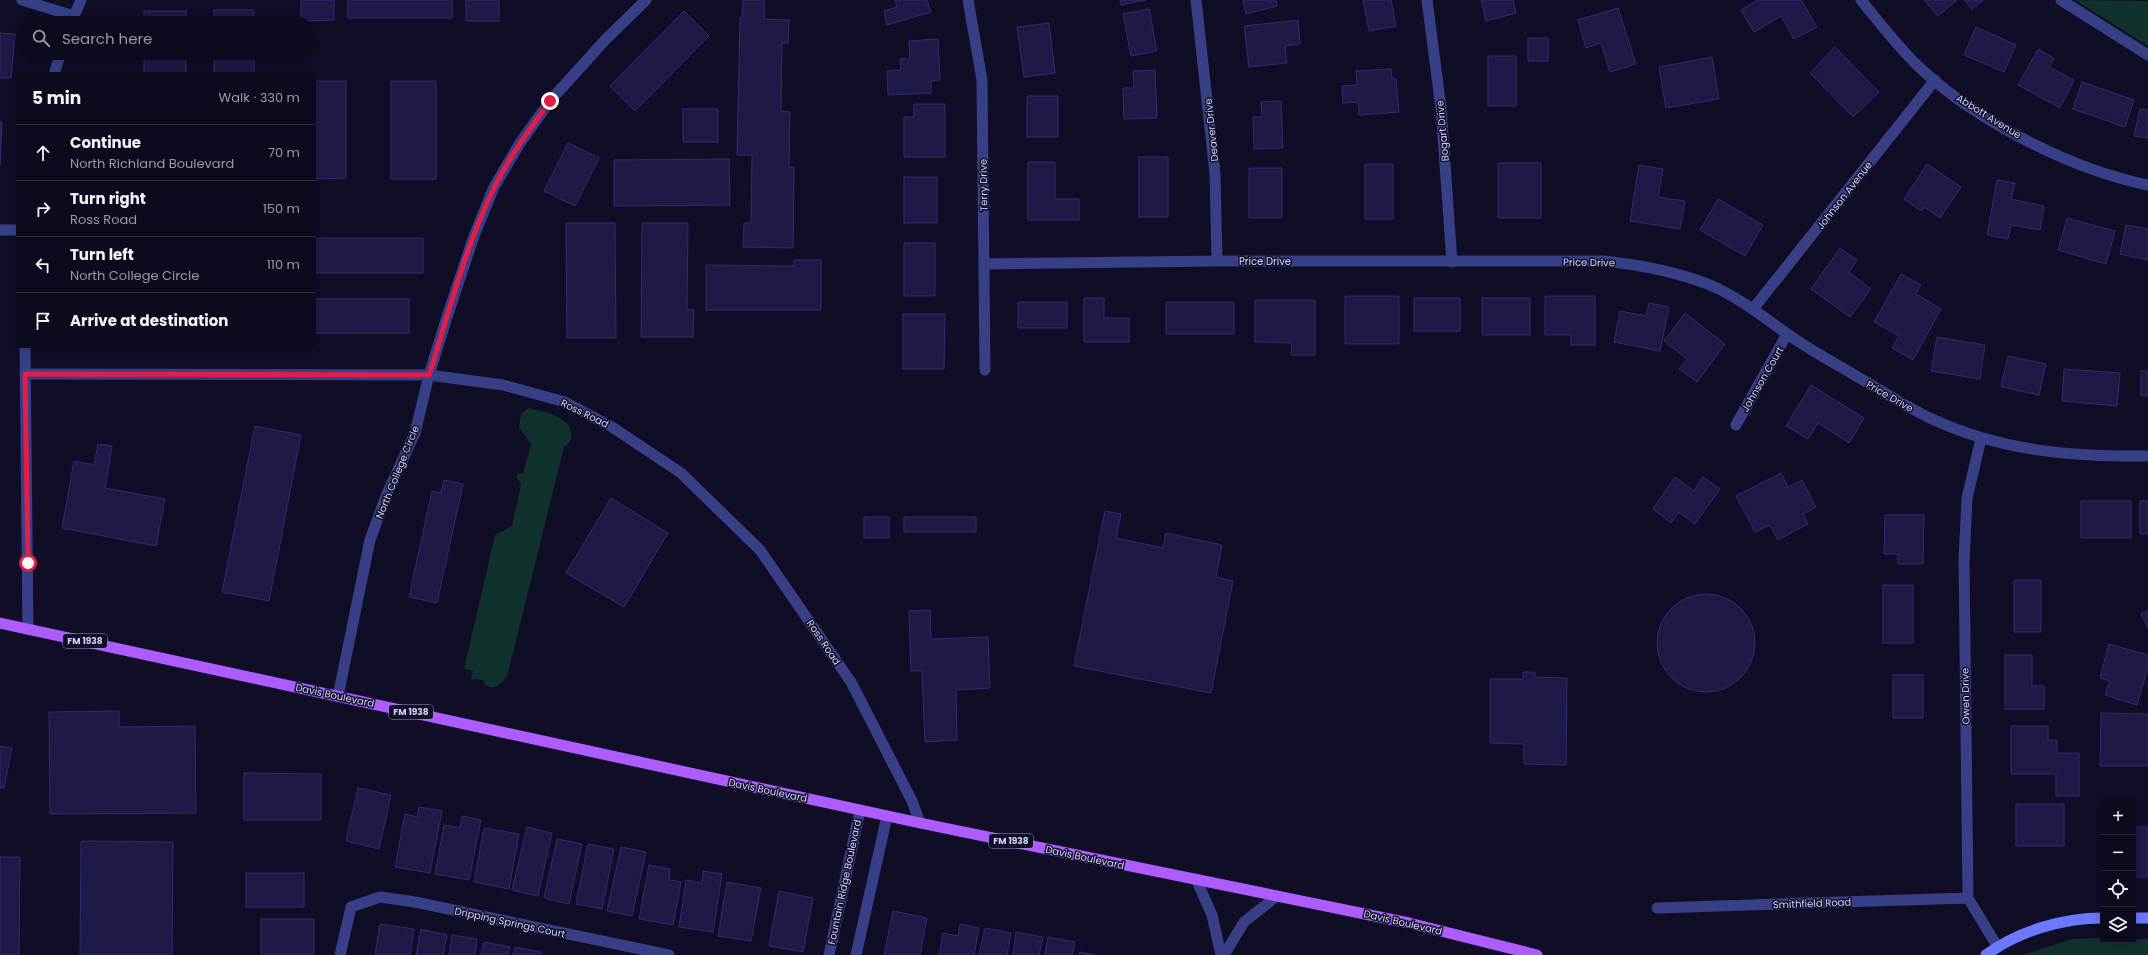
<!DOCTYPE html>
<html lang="en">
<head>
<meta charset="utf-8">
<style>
  :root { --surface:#0c0a1d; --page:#151326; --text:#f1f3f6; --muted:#9a9aa4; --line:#2c2b3b }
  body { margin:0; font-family:Poppins,sans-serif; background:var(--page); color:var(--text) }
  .controls { position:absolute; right:12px; bottom:12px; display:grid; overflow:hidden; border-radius:4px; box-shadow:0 2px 10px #0003 }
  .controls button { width:36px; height:36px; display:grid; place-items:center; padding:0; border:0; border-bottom:1px solid var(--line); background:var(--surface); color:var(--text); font:20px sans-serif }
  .stop { position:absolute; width:12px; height:12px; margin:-9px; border:3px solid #e11d48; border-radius:50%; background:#fff }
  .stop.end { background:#e11d48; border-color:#fff; box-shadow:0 1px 4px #0008 }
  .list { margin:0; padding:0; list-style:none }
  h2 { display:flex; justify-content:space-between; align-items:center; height:52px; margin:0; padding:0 16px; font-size:17px }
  h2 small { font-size:13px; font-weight:400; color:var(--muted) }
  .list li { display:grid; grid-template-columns:26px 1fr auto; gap:12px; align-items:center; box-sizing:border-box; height:56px; padding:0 16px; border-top:1px solid var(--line) }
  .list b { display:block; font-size:15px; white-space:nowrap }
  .list p { margin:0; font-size:13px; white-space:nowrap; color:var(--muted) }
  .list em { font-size:13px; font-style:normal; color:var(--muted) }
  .icon { flex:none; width:22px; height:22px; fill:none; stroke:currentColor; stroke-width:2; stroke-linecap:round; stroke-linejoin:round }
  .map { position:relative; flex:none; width:2148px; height:955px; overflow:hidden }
  .search { position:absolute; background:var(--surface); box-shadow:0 2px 10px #0003; left:16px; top:16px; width:300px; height:44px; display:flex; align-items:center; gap:10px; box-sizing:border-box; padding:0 14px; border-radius:22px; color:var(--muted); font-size:15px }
  .panel { position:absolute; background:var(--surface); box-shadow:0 2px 10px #0003; left:16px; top:72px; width:300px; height:276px; border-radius:4px }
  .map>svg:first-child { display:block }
  .green { fill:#11312c }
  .building { fill:#1e1a48; stroke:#312b75 }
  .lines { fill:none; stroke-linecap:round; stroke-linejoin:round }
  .minor { stroke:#383f87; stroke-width:11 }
  .tertiary { stroke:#383f87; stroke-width:11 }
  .secondary { stroke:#6b79ff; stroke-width:11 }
  .primary { stroke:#ae5bff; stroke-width:11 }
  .route { stroke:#e11d48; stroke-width:5 }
  .labels { text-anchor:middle; stroke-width:3; stroke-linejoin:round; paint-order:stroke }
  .shield { fill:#100e27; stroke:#9999be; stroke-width:1 }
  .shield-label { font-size:9px; font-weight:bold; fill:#d4d5ff }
  .street-label { font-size:10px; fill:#d4d5ff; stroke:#100e27 }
</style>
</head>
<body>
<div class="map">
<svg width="2148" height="955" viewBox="0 0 2148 955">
  <rect width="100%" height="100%" fill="#100e27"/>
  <path class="green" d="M2075,0L2148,1V46Z
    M528,408C541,411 571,416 571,434C572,440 569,444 564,447L508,673C504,683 494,692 484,684V680L471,679L473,671L464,669L495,535L512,526L521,484L517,478L518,473L523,474L531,444L519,427L521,414Z
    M2103,938V940L2148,939V955H2023L2072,939Z"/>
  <path class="building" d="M301,0H334V20L301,21Z
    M348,0H452V18H348Z
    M466,0H499V21H466Z
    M743,0H764V19L789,20L788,43H782L781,111L790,112L789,167H794L793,248L743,247L744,223H751L752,155H737L740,18H742Z
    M895,0H927L931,12L887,25L884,11L897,7Z
    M1120,0H1146L1121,5Z
    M1243,0H1276L1277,6L1246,14Z
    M1363,0H1391L1396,26L1369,31Z
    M1481,0H1513L1516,13L1486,21Z
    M1758,0H1801L1817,27L1794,39L1781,16L1754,32L1741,10Z
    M1924,0H1957L1938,16Z
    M1964,0H1983L1972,9Z
    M1618,8L1636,64L1610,72L1601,43L1586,48L1578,20Z
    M1149,9L1157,51L1131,56L1123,14Z
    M214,10H254V23H214Z
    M144,11H186V23H144Z
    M684,11L709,36L635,111L610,86Z
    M1298,20L1300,44L1285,46L1287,63L1249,67L1244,26Z
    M1049,23L1055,73L1024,77L1017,27Z
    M1976,27L2016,45L2004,72L1964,55Z
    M0,33L15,34L11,78H0Z
    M1528,38H1548V61H1528Z
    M938,39L940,80L931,81V93L888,95L887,71L901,70L900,59H910L909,41Z
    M1835,47L1879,92L1853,117L1810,73Z
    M2038,49L2054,58L2049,67L2074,80L2060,108L2018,85Z
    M144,53H186V74H144Z
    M214,53H254V74H214Z
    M1488,56H1516V106H1488Z
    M1712,57L1719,99L1666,108L1659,67Z
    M1391,69L1392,79H1396L1399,112L1359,115L1358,102L1343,103L1342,86L1357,85L1356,71Z
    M1155,70L1157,118L1124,119L1123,88H1134L1133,71Z
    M314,81H346V178L314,179Z
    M391,81H436V179H391Z
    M2082,82L2134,100L2125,127L2073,109Z
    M1027,96H1058V137H1027Z
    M1281,101L1283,148L1254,149L1253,117H1262L1261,102Z
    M914,104H945V157H904V117H914Z
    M683,109H718V142H683Z
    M2140,109L2148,110V138L2134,136Z
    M0,122H2L0,165Z
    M568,143L599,158L575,206L544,191Z
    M1139,157H1168V217H1139Z
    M729,159L730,205L614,206V160Z
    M1028,162H1055V199H1079V220H1028Z
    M1498,163H1541V218H1498Z
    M1365,164H1393V219H1365Z
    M1927,164L1961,187L1940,218L1924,207L1921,211L1904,199Z
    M1639,165L1663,169L1658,197L1685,201L1680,229L1630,221Z
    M1249,168H1282V218H1249Z
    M904,177H937V223H904Z
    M1997,180L2015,183L2011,199L2044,206L2040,230L2011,225L2008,239L1987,235Z
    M1718,199L1763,225L1745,256L1700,230Z
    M2067,218L2115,231L2106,264L2058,250Z
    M566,223H615L616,338H567Z
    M642,223H688L687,310H694L693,337H641Z
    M2126,225L2148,229V260L2120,254Z
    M314,238H423V273H314Z
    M904,243H935V296H904Z
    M1840,248L1857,260L1849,272L1871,289L1850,317L1811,289Z
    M794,260H821V310H706V265L794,266Z
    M1901,274L1921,285L1916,294L1941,309L1913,360L1892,348L1899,336L1874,322Z
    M1345,296H1399V344H1345Z
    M1545,296H1595V345H1571V335H1545Z
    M1084,298H1104V318H1129V342H1084Z
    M1414,298H1460V331H1414Z
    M1482,298H1530V335H1482Z
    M314,299H409V333H314Z
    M1255,300H1315V355H1291L1292,343L1255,342Z
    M1018,302H1067V328H1018Z
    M1166,302H1234V334H1166Z
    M1649,303L1669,307L1660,351L1614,342L1620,311L1646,316Z
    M1685,313L1725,344L1697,382L1679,369L1687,359L1664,341Z
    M903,314H945L944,369H903Z
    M1937,337L1985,345L1980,379L1931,371Z
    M2008,356L2046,364L2039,395L2001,387Z
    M2064,369L2120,373L2117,406L2062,401Z
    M2141,371H2148V396H2141Z
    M1811,385L1864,418L1849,443L1818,423L1808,439L1786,426Z
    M255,426L301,435L269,601L222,592Z
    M98,444L112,446L105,488L165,499L156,546L62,528L74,461L94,465Z
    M1781,473L1788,487L1802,480L1816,507L1803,514L1808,524L1778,540L1770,525L1755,532L1736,496Z
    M1675,477L1694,491L1703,477L1720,489L1695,524L1679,512L1671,523L1653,509Z
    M444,480L463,484L437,603L409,597L432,491L441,493Z
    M611,498L668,533L624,607L566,573Z
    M2081,501H2131V538H2081Z
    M2140,501H2148V534H2140Z
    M1105,511L1121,514L1116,538L1163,548L1166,533L1222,545L1216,577L1233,581L1211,693L1074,666Z
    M1885,515H1924L1923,564H1898V554H1884Z
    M864,517H889V538H864Z
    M904,517H976V532H904Z
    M2014,580H2041V632H2014Z
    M1883,585H1913V643H1883Z
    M1657 643a49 49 0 1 1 98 0a49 49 0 1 1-98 0Z
    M930,610L931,639L988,637L990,688L956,690L957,740L925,742L922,671H911L909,611Z
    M2148,611V628L2141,614Z
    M2109,644L2148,655V667L2137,705L2105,695L2110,681L2100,678Z
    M2005,655H2032V686H2044V709H2005Z
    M1523,672H1535V677L1567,678L1566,765L1524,764V744L1490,743V679H1523Z
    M1893,675H1923V718H1893Z
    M119,711V727L195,726L196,813L50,814L49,712Z
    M2101,713L2148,714V766H2100Z
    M2011,726H2048V740H2057V753H2079V796H2056V774H2011Z
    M0,746L12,748L4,788H0Z
    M244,773L321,774V820H244Z
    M358,788L391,795L379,849L346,841Z
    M2016,804H2064V846H2016Z
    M419,807L442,811L430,873L395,867L405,814L417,817Z
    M462,816L481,820L469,880L435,874L444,825L460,828Z
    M527,827L552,833L538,896L512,890Z
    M2133,827H2148V877H2134Z
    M484,828L519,834L509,889L474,882Z
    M557,839L582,844L569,904L544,898Z
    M81,841L173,842L172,955H80Z
    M588,844L614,849L602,909L576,904Z
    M621,847L646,852L632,916L607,911Z
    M0,857H20L19,955H0Z
    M649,865L670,869L669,880L681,882L673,925L639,919Z
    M703,871L722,874L713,932L679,927L686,880L702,883Z
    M246,873H304V907H246Z
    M727,882L761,888L751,941L718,936Z
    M779,891L813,898L803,952L769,946Z
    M893,911L927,918L920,955H884Z
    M261,919H314V954H261Z
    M380,924L414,929L410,955H375Z
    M960,924L979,928L974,955H939L943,933L958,936Z
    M985,928L1011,933L1007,955H979Z
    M421,929L447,935L443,955H416Z
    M1016,932L1043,937L1039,955H1013Z
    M452,935L477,939L475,955H449Z
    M1048,937L1075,942L1072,955H1045Z
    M484,942L510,947L508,955H481Z
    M515,947L541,952V955H513Z
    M1080,952L1095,955H1079Z"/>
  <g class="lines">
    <path class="minor" d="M22,0L74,16
      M968,0L982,80L985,370
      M1196,0L1215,174L1217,261
      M1427,0L1441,108L1452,262
      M1861,0C1879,22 1898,47 1919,67C1976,121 2071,169 2148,185
      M2061,0L2148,55
      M0,230H18
      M984,264L1217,261H1604C1641,265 1675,271 1710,285C1738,297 1762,316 1786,333C1808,349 1833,362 1856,376C1881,390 1906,407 1932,419C2001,451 2073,457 2148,456
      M1753,309L1935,80
      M25,374L429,375L503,385L565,402L612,427L681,473L760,550L851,682L912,801L920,823
      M1736,425L1787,334
      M1981,439L1967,498L1964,561L1968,898L1997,946
      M1196,879L1212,915L1221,955
      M1657,908L1968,898
      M340,955L351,907L380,897L415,902L669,955
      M829,955L860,810
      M856,955L887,816
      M1224,955L1244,922L1277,896"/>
    <path class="tertiary" d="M71,23L81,0
      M54,74L61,53
      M25,346L28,629
      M338,696L370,540L386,496L415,433L429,375L447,317L474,236L494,187L520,143L550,101L606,39L646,0"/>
    <path class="secondary" d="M2133,918H2148
      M1986,955C2018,931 2063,918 2103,918"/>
    <path class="primary" d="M0,623L920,823L1409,923L1537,955"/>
  </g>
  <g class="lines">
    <path class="route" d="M28,563L25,374L429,375C449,313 465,247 494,188C509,157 530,129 550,101"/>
  </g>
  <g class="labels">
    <g class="shield">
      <rect x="63" y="634" width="44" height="14" rx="3"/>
      <rect x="389" y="705" width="44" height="14" rx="3"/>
      <rect x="989" y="834" width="44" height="14" rx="3"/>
    </g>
    <g class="shield-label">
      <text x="85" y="644">FM 1938</text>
      <text x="411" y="715">FM 1938</text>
      <text x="1011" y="844">FM 1938</text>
    </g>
    <g class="street-label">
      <text transform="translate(1989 116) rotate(32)" y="4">Abbott Avenue</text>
      <text transform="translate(1211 130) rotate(-96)" y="4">Deaver Drive</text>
      <text transform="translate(1442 131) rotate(-95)" y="4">Bogart Drive</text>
      <text transform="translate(983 185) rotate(-91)" y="4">Terry Drive</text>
      <text transform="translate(1844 195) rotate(-52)" y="4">Johnson Avenue</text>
      <text x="1265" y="265">Price Drive</text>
      <text transform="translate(1589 262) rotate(1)" y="4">Price Drive</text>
      <text transform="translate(1762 379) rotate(-60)" y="4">Johnson Court</text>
      <text transform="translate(1890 396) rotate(30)" y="4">Price Drive</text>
      <text transform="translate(585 413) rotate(26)" y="4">Ross Road</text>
      <text transform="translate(397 472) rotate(-68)" y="4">North College Circle</text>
      <text transform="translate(824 642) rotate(56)" y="4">Ross Road</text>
      <text transform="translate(335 695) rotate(12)" y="4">Davis Boulevard</text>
      <text transform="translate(1965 696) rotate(-91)" y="4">Owen Drive</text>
      <text transform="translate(768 790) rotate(12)" y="4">Davis Boulevard</text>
      <text transform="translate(1085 857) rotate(12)" y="4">Davis Boulevard</text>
      <text transform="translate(844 882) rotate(-78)" y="4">Fountain Ridge Boulevard</text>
      <text transform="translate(1812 903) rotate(-2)" y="4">Smithfield Road</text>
      <text transform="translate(510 922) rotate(12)" y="4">Dripping Springs Court</text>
      <text transform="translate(1403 922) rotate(13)" y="4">Davis Boulevard</text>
    </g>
  </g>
</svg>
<div class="controls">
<button>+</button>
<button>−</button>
<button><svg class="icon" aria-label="locate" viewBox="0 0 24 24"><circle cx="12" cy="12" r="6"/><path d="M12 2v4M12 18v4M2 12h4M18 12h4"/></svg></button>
<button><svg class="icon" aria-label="layers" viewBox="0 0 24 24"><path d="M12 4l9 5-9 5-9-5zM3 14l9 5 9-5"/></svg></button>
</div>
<div class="stop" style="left:28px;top:563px"></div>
<div class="stop end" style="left:550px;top:101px"></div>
<div class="search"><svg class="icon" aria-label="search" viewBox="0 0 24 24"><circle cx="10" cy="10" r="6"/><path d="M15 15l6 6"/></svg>Search here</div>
<section class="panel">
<h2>5 min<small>Walk · 330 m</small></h2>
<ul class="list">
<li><svg class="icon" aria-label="ahead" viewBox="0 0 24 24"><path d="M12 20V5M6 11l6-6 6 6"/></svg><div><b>Continue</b><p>North Richland Boulevard</p></div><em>70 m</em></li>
<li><svg class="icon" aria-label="right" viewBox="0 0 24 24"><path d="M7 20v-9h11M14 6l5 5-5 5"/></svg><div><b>Turn right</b><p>Ross Road</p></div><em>150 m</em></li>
<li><svg class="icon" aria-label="left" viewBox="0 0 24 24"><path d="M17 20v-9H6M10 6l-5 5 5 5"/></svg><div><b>Turn left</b><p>North College Circle</p></div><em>110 m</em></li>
<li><svg class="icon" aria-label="arrive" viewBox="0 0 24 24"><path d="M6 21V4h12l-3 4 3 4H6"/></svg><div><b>Arrive at destination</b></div></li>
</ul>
</section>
</div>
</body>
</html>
